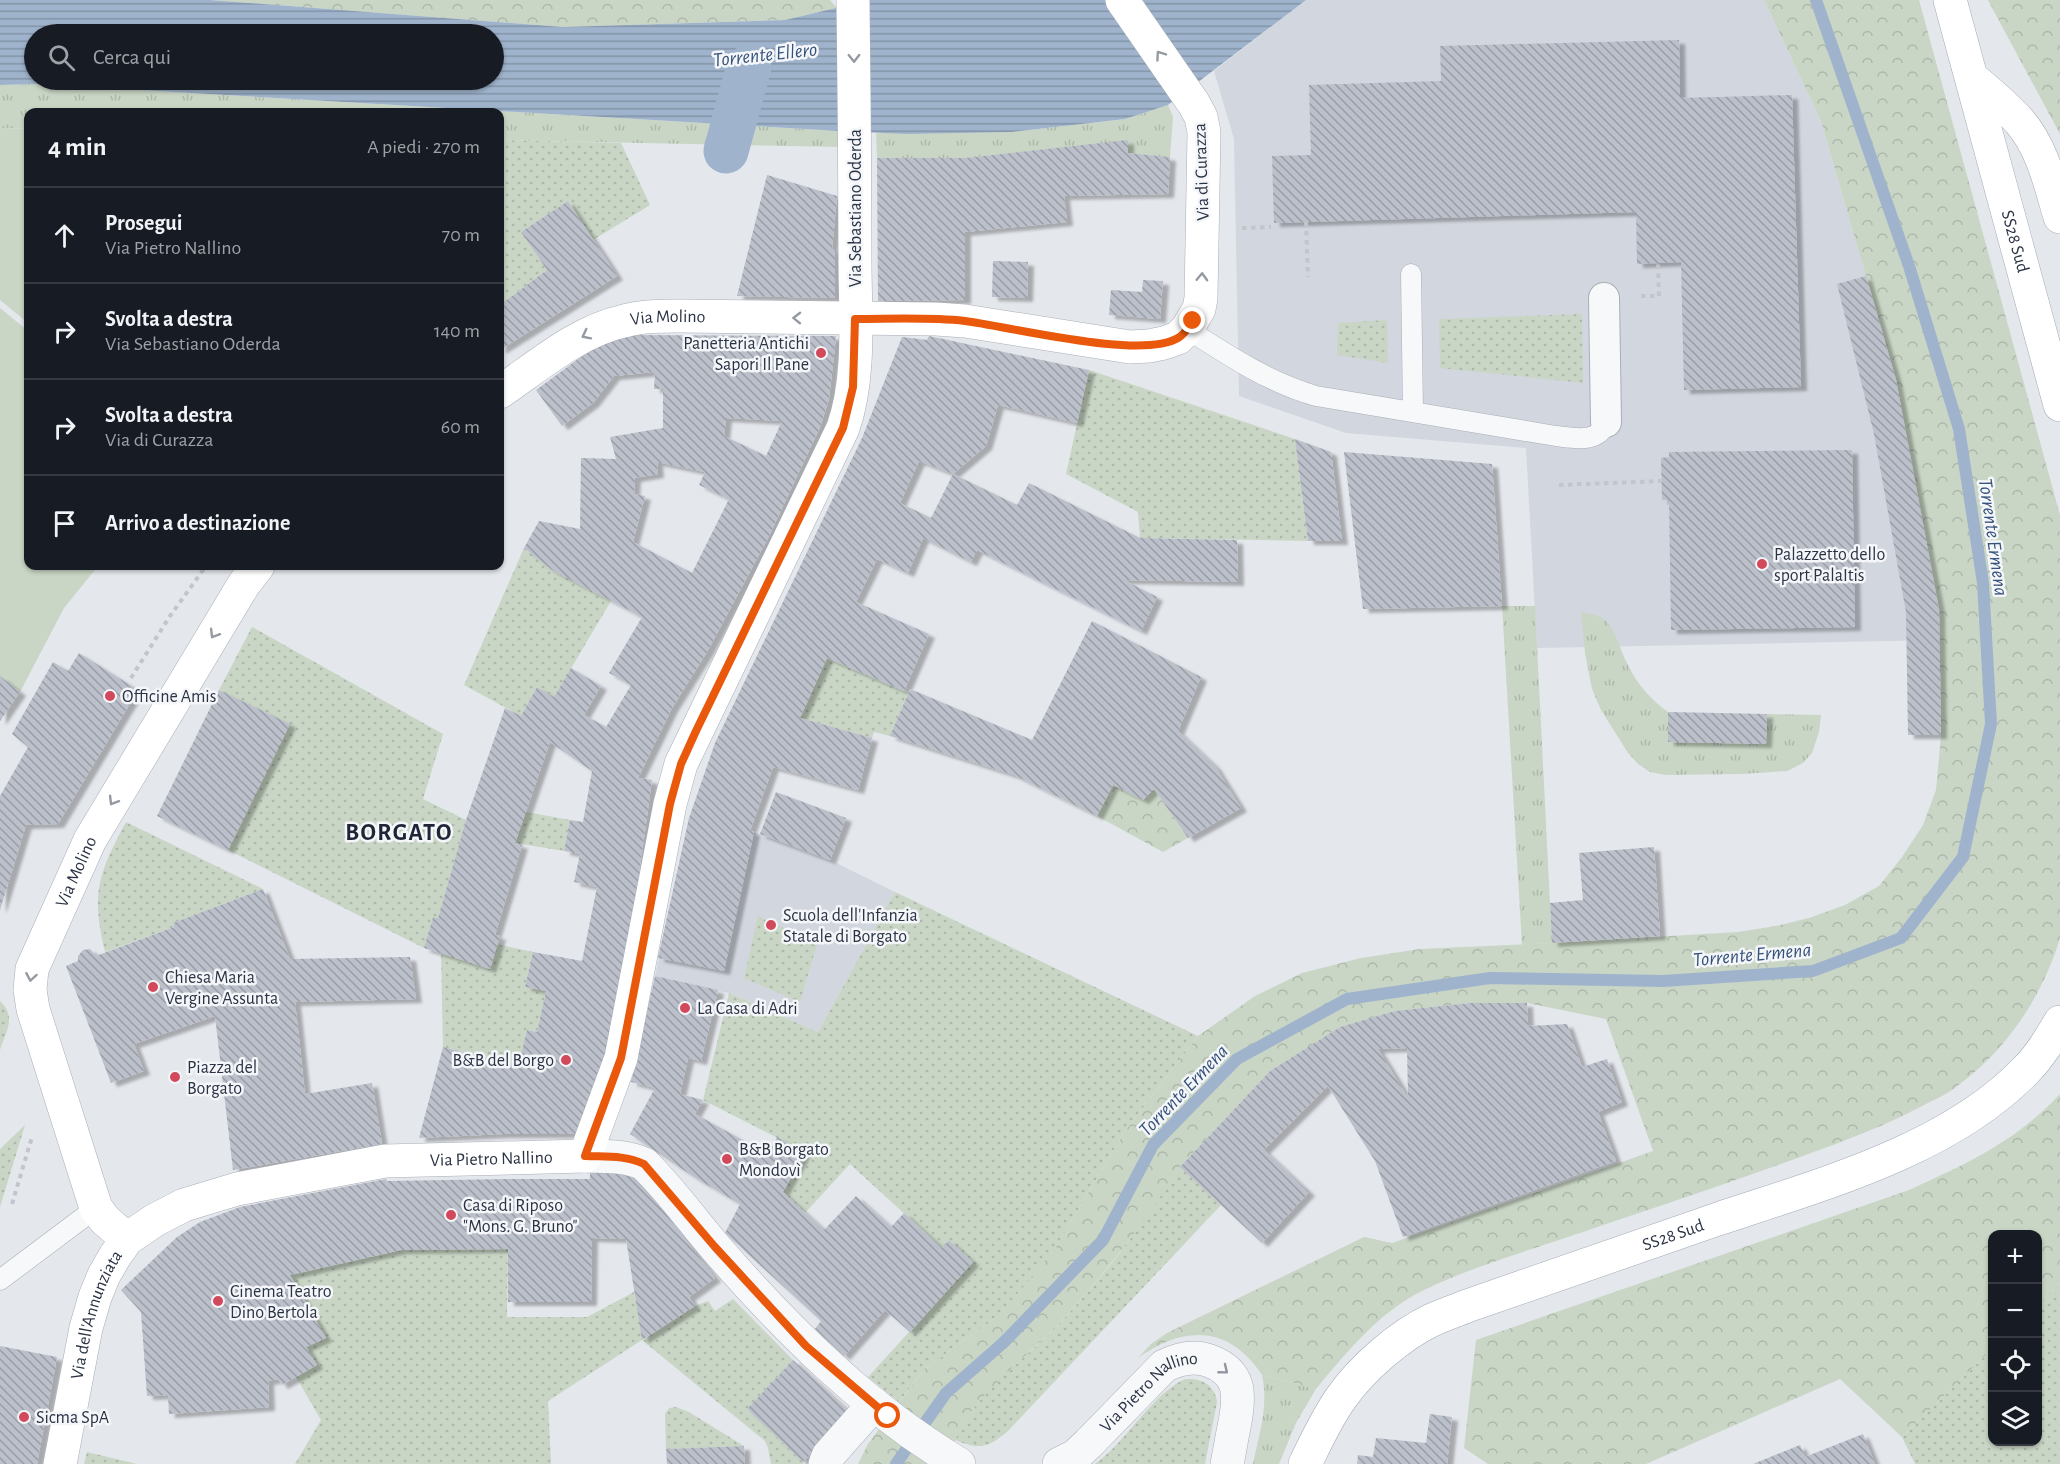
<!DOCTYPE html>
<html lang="it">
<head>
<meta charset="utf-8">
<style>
  :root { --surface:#171b24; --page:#20242c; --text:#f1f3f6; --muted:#9ea1a6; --line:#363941 }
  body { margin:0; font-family:"Alegreya Sans",sans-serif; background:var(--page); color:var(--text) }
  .controls { position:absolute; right:18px; bottom:18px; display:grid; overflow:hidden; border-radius:12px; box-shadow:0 2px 4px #0004 }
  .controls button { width:54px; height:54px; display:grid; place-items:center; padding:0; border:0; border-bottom:2px solid var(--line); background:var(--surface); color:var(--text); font:30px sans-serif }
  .stop { position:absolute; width:18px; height:18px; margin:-14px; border:4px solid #ea580c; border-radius:50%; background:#fff }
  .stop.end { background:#ea580c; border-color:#fff; box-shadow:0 2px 6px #0008 }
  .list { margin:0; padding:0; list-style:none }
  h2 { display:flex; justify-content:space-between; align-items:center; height:78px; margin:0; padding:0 24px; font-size:26px }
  h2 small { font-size:20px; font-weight:400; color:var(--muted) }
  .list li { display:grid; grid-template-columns:39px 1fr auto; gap:18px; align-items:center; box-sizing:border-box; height:96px; padding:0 24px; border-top:2px solid var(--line) }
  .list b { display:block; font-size:22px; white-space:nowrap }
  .list p { margin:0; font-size:20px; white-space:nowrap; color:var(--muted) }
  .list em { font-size:20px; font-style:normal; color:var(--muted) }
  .icon { flex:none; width:33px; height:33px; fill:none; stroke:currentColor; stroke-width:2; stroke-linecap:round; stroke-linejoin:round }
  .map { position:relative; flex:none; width:2060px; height:1464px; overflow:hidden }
  .search { position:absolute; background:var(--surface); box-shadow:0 2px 4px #0004; left:24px; top:24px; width:480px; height:66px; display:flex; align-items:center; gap:15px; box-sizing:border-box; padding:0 21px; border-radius:33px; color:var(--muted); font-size:22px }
  .panel { position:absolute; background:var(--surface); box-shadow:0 2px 4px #0004; left:24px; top:108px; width:480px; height:462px; border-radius:12px }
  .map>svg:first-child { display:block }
  .built { fill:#d2d6de }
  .grass { fill:url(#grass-tufts) }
  .forest { fill:url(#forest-crowns) }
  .park { fill:#c9d6c5 }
  .garden { fill:url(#garden-dots) }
  .water { fill:url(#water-rules); fill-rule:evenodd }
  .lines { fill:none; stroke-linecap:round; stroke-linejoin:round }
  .stream { stroke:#9fb4cc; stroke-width:12 }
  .canal { stroke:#9fb4cc; stroke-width:45 }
  .building { fill:url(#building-back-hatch); fill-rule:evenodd; filter:url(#shadow) }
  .service-casing { stroke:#a9aeb7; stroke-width:21 }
  .pedestrian-casing { stroke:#a9aeb7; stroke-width:32 }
  .minor-casing { stroke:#a9aeb7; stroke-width:34 }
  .tertiary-casing { stroke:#a9aeb7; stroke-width:34 }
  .secondary-casing { stroke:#a9aeb7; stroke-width:34 }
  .primary-casing { stroke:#a3abb8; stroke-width:34 }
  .path { stroke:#c2c5cb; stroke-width:4; stroke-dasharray:4.5 4.5; stroke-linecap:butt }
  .service { stroke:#f7f8fa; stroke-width:20 }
  .pedestrian { stroke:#f7f8fa; stroke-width:30 }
  .minor { stroke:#f7f8fa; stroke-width:33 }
  .tertiary { stroke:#f7f8fa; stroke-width:33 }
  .secondary { stroke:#fff; stroke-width:33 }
  .primary { stroke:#fff; stroke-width:33 }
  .oneway { stroke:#959aa2 }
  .oneway2 { stroke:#9196a0 }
  .route { stroke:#ea580c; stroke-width:8 }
  .poi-dot { fill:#d1495b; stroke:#f4f6f9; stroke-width:2 }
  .labels { text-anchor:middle; stroke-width:5; stroke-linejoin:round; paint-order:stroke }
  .street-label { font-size:18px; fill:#2b3445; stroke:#f4f6f9 }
  .poi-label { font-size:18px; fill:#2b3445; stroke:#f4f6f9; text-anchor:start }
  .water-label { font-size:20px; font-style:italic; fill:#34527a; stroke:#f4f6f9 }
  .district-label { font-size:24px; font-weight:bold; letter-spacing:1.5px; fill:#1d2536; stroke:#f4f6f9 }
</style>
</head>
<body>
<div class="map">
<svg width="2060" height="1464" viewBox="0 0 2060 1464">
  <defs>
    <pattern id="grass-tufts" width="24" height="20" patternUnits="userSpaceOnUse" patternTransform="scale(1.5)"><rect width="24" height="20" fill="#c9d6c5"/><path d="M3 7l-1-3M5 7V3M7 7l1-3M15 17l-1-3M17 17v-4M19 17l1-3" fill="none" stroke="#adb8ab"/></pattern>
    <pattern id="forest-crowns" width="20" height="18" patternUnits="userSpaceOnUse" patternTransform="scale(1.5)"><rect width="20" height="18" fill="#c9d6c5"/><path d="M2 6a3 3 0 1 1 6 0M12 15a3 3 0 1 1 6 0" fill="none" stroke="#adb8ab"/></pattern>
    <pattern id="garden-dots" width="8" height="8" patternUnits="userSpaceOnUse" patternTransform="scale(1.5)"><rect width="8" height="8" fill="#c9d6c5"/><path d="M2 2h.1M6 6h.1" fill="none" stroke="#adb8ab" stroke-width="1.8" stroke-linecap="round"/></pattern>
    <pattern id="water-rules" width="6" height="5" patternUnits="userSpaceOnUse" patternTransform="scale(1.5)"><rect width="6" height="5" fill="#9fb4cc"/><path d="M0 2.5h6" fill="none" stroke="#8293a7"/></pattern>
    <pattern id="building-back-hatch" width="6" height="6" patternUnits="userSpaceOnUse" patternTransform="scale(1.5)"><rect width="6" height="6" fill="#bbc0ca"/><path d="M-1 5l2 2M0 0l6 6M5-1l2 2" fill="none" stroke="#989da6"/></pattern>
    <filter id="shadow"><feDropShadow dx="6" dy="4" stdDeviation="1.5" flood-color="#0004"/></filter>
  </defs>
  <rect width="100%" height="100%" fill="#e4e7ec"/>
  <path class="built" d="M1306,0H1764L1821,121L1896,380L1939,640L1537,648L1526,448L1346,433L1239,396L1234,139L1214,71Z
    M689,818L760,834L830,860L895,892L818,1032L729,993L655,976Z"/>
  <path class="grass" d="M37,84L839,131V147L500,140V112H28V129L0,128V85Z
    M1168,105L1173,117L1170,157L1128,153V141L965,158H877L876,133L1012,132L1125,119Z
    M1502,606H1535L1552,943L1522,945Z
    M1581,612C1588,614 1599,615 1604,619C1615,628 1620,649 1626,661C1636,683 1649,698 1668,712V742L1766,744L1767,714L1821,715L1819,732L1812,753L1803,763L1787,771L1741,774L1665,775L1650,772L1638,764L1628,753L1601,710L1592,689L1585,653Z
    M1262,1375L1316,1389L1296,1423L1279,1464H1253C1259,1434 1269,1405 1262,1375Z"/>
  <path class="forest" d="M210,0H830L837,8L785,20L563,27Z
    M1764,0H1919L2060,515V938C2041,1000 2005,1052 1952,1090C1943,1096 1933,1100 1924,1105C1885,1126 1844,1141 1803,1156C1726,1184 1648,1210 1571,1236C1521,1253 1469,1268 1422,1291C1378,1313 1347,1352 1316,1389L1262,1375C1229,1325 1184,1325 1138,1358L1151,1344L1167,1333L1364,1237L1392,1243L1653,1151L1606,1019L1527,1003H1470L1395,1011L1340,1027L1270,1071L1180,1167L1151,1213L1090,1289L1056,1327L1010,1370L973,1409L942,1464H858L868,1444L924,1369L994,1319L1056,1247L1125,1131L1198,1036L1255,996L1302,973L1361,958L1420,949L1552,943L1738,932L1776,926L1809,918L1845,905L1879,886L1902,857L1923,825L1936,790L1941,735L1896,380L1821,121Z
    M1988,0H2060V134L1990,4Z
    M1113,785L1143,800L1154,789L1188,838L1163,852L1097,816Z
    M2060,1094V1283L2038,1305V1234H1992V1349L1902,1437L1840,1379L1646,1464H1488L1464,1448L1476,1340L1909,1190C1968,1163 2015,1142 2060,1094Z"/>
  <path class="park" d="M0,128L28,129V323L0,300Z
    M0,308L28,331V566H98L64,608L20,692L0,721Z"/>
  <path class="garden" d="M500,140L621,143L650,205L593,240L568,201L521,232L547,270L500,305Z
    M1582,314L1583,383L1440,368L1439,319Z
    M1387,320L1388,363L1337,355L1338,323Z
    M1089,370L1295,439L1308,541L1140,538L1138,512L1066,474Z
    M524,548L552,570L611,601L554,697L537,687L521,716L464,685Z
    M252,627L443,734L423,799L466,820L438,918L433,917L424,948L228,850L289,724L219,690Z
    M827,658L908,693L890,736L874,732L872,738L800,718Z
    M526,812L570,820L564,851L515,843Z
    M126,822L263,889L173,923L174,927L105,952C91,894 98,874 126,822Z
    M895,892L1198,1036L1125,1131L1056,1247L1025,1285L994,1319L924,1369L899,1402L868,1377L973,1262L949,1240L942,1248L850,1164L805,1213L783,1192L805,1152L703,1100L729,993L818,1032Z
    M758,916L817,944L800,1002L744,978Z
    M497,944L533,952L525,987L546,991L537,1032L527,1030L518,1067L443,1047L441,953L490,969Z
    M0,1001C17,1017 6,1031 0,1050Z
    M25,1125L0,1207V1149Z
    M1180,1167L1221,1205L1007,1432C987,1448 980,1450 955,1440C961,1430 967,1418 974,1408C998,1377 1031,1353 1058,1325C1104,1275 1144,1224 1180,1167Z
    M508,1249L507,1317H587L634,1292L643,1340L695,1306L708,1301L715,1311L733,1299L793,1360L747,1409L803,1462V1464H771L768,1448L765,1441L642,1340L548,1401L551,1464H295L321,1420L296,1377L316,1365L306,1347L326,1338L290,1275L401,1250Z
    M2060,1283V1464H1915L1902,1437L1992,1349V1442H2038V1305Z
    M1185,1379C1202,1378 1215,1385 1217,1402L1205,1464H1095C1126,1442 1153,1393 1185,1379Z
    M676,1407L689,1412L744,1446L666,1449L665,1414L669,1408Z
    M87,1452L137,1464H84Z"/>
  <path class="water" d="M0,0H210L563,27L785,20L870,0H1306L1168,105L1125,119L1012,132L906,134L839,131L37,84L0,85ZM34,34H494V80H34Z"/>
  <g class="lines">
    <path class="stream" d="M896,1464L946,1393L1003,1343L1103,1240L1153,1145L1237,1059L1347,999L1490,978L1663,981L1813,971L1901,938L1963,857L1991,724L1983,583L1959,429L1909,266L1816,0"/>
    <path class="canal" d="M726,151L749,67"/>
  </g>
  <path class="building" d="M1679,40L1680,98L1792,95L1801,387L1684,390L1681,262L1637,264L1636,212L1274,223L1272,156L1311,155L1309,85L1441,81L1440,46Z
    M1128,140V153L1170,157L1168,194L1064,196L1067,222L965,232V300L878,301L877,158H965Z
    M767,175L837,196L832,249L835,250V298L737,296Z
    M568,201L617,276L500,350V305L547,270L521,232Z
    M993,261L1028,262L1027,298L992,297Z
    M1866,276L1896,380L1939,609L1941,735H1908L1906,612L1874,434L1837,284Z
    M1143,280L1163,281L1160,319L1109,315L1111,290L1142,292Z
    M631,335L836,336L829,399L820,427L769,536L707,652L672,708L638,778L652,780L640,867L609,1051L578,1134H503L419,1138L443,1047L518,1067L527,1030L537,1032L546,991L525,987L533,952L582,961L597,887L574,882L580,854L564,851L570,820L583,822L592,771L550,742L515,843L522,845L495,935L500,936L490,969L424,948L433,917L438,918L466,820L505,708L521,716L537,687L554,697L571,668L601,686L584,715L606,727L631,685L609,673L642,617L552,570L524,548L539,521L580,529L581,458L616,459L610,437L663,428V389H654L655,372L614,376L593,403L562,426L536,390L585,354L608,341ZM726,418L782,421L766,456L724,436ZM657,462L705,472L699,485L729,499L692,573L633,542L645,496L634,494L635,478L658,474Z
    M929,336L1089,370L1077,423L998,405L986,446L953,474L919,461L900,503L931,518L953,474L1017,505L1029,483L1140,538L1237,540L1238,582L1124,580L1157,597L1141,631L977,550L971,562L923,538L908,573L877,559L856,602L929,634L904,691L827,658L800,718L872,738L858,790L773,767L750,831L754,832L724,971L658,958L689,818L715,743L862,438L902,337L927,340Z
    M1295,439L1331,452L1342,541H1308Z
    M1852,450L1855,627L1671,630L1669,500H1662L1661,458L1669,457V452Z
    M1344,452L1492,464L1502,606L1363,609Z
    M1092,621L1201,677L1178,731L1215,766L1241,808L1188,838L1154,789L1143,800L1113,785L1097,816L1014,775L890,736L910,689L1032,740Z
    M79,653L138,690L58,824L26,825L0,910V796L28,747L12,734L53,662L68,671Z
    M0,676L20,692L0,721Z
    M219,690L290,724L228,850L157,816Z
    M1668,712L1767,714L1766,744L1668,742Z
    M776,792L846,818L830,860L760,834Z
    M1654,847L1660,936L1552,943L1550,903L1583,900L1579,853Z
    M263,889L290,959L410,957L416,999L295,1002L305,1094L372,1083L382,1144L233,1170L215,1016L134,1044L144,1071L111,1083L66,966L78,961V956L83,950L90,949L96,956L174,927L173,923Z
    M655,976L718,990L701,1061L688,1058L680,1094L703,1100L695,1114L768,1154L777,1137L805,1152L783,1192L824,1230L856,1196L891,1227L904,1213L942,1248L949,1240L973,1262L910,1332L885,1310L844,1356L815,1329L821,1321L725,1233L740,1204L694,1177L630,1134L655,1088L631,1082Z
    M1470,1003H1527L1528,1026L1567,1024L1582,1067L1607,1059L1622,1102L1598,1112L1616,1161L1403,1237L1375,1161L1328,1086L1264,1150L1309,1192L1262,1243L1180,1167L1270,1071L1340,1027L1395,1011ZM1407,1048L1408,1098L1378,1049Z
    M590,1171H626L646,1187L715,1278L689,1297L695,1306L642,1340L626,1239L592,1238L591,1302H508V1249L401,1250L290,1275L326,1338L306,1347L317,1365L282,1385L278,1379L268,1381L269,1407L169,1414L168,1395L147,1396L141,1312L121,1290L177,1237L200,1222L240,1207L386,1179L387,1181L509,1179H590Z
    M0,1346L57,1357L37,1464H0Z
    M793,1360L849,1412L803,1462L747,1409Z
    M1430,1414L1452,1417L1447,1464H1357L1358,1455L1373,1457L1376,1438L1426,1443Z
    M1863,1434L1875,1464H1753L1800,1445L1805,1457Z
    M744,1446L745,1464H667L666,1449Z"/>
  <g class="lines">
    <g class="service-casing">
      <path id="service" d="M1411,274L1413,412
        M1187,329C1229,356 1268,382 1316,396L1556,436C1574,438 1599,444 1606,422
        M0,1280L96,1208"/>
    </g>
    <g class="pedestrian-casing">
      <path id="pedestrian" d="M1604,298L1606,422"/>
    </g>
    <g class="minor-casing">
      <path id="minor" d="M825,1464L828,1456L874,1404"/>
    </g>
    <g class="tertiary-casing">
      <g id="tertiary">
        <path d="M585,1156C605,1157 625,1155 644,1164C670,1189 691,1219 715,1247C786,1329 865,1408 959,1464"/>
        <path id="s1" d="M1059,1464L1075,1456L1088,1444L1164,1366C1178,1359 1195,1355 1210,1361C1241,1373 1240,1394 1235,1422C1232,1436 1230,1450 1227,1464"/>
      </g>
    </g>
    <g class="secondary-casing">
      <g id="secondary">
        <path d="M1972,78C1989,92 2006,106 2020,122C2043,149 2050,184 2060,217"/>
        <path id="s2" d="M500,392C538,366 578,331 624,321C642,316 661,316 680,316L936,319L965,321L1130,347L1149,346L1164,343L1178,338L1187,329L1199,309L1201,298L1204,132L1201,117L1194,104L1122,0"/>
        <path id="s3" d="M127,1239L105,1220L96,1208L33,1009L30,990L32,969L90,840L244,584L258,566"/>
        <path id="s4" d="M60,1464L86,1328L95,1297L104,1275L115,1256L127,1239L155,1220L184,1205L237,1189L385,1161L585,1156L621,1058L670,804L681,764L843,428C861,377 855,314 855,260C855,173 854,87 853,0"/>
      </g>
    </g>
    <g class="primary-casing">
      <g id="primary">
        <path id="s5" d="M1950,0L2060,405"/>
        <path id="s6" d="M1305,1464C1316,1442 1326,1419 1341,1398C1361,1369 1400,1335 1432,1320C1443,1315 1455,1311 1467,1306C1549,1277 1632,1249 1715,1220C1819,1185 1948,1151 2026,1070C2040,1056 2050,1039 2060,1022"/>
      </g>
    </g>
    <path class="path" d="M1306,222L1308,277
      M1242,228L1271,227
      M1641,296H1659L1658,262
      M1559,485L1661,481
      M131,678L170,616L206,566
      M12,1204L32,1137"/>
    <use href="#service" class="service"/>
    <use href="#pedestrian" class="pedestrian"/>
    <use href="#minor" class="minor"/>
    <use href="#tertiary" class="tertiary"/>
    <use href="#secondary" class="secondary"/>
    <use href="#primary" class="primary"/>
  </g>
  <defs><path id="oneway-chevron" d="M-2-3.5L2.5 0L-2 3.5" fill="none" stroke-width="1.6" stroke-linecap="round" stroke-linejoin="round" transform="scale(1.5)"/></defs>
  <g class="oneway">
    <use href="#oneway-chevron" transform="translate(1160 55) rotate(-125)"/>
    <use href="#oneway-chevron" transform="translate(854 58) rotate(89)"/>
    <use href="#oneway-chevron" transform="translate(1202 277) rotate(-88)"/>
    <use href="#oneway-chevron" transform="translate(797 318) rotate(-179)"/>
    <use href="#oneway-chevron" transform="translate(586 335) rotate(153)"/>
    <use href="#oneway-chevron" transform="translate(214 634) rotate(121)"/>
    <use href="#oneway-chevron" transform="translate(113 801) rotate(121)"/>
    <use href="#oneway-chevron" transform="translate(31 977) rotate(100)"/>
  </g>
  <use class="oneway2" href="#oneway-chevron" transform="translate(1224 1370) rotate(39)"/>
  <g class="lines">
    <path class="route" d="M888,1416L806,1346L715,1247L644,1164C625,1155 605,1157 585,1156L621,1058L670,804L681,764L696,731L843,428L853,387L855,319C892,319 929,317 965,321C1012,327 1141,360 1178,338C1185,334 1189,327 1193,321"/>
  </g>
  <g class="poi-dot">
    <circle cx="821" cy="353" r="6"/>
    <circle cx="1762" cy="564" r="6"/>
    <circle cx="110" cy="696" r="6"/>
    <circle cx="771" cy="925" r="6"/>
    <circle cx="153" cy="987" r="6"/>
    <circle cx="685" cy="1008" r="6"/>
    <circle cx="566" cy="1060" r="6"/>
    <circle cx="175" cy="1077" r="6"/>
    <circle cx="727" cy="1159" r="6"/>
    <circle cx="451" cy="1215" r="6"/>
    <circle cx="218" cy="1301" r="6"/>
    <circle cx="24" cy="1417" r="6"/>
  </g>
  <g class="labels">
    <g class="street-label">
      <text transform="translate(1201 172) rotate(-92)" y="6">Via di Curazza</text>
      <text transform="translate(855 208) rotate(-90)" y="6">Via Sebastiano Oderda</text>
      <text dy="6" stroke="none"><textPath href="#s5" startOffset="250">SS28 Sud</textPath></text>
      <text dy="6" stroke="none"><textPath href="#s2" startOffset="188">Via Molino</textPath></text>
      <text dy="6" stroke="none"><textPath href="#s3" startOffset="400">Via Molino</textPath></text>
      <text dy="6" stroke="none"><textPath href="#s4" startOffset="616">Via Pietro Nallino</textPath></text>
      <text dy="6" stroke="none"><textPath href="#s6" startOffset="452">SS28 Sud</textPath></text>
      <text dy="6" stroke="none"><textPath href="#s4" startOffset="154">Via dell'Annunziata</textPath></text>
      <text dy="6" stroke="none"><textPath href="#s1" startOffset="118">Via Pietro Nallino</textPath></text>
    </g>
    <g class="poi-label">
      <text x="809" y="349" text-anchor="end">Panetteria Antichi<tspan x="809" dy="21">Sapori Il Pane</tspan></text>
      <text x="1774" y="560">Palazzetto dello<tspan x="1774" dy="21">sport PalaItis</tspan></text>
      <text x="122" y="702">Officine Amis</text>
      <text x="783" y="921">Scuola dell'Infanzia<tspan x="783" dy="21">Statale di Borgato</tspan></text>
      <text x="165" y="983">Chiesa Maria<tspan x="165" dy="21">Vergine Assunta</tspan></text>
      <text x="697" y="1014">La Casa di Adri</text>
      <text x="554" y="1066" text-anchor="end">B&amp;B del Borgo</text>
      <text x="187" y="1073">Piazza del<tspan x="187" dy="21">Borgato</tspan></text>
      <text x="739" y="1155">B&amp;B Borgato<tspan x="739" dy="21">Mondovì</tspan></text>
      <text x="463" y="1211">Casa di Riposo<tspan x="463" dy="21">"Mons. G. Bruno"</tspan></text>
      <text x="230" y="1297">Cinema Teatro<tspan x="230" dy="21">Dino Bertola</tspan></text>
      <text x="36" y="1423">Sicma SpA</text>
    </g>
    <g class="water-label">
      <text transform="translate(765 54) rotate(-6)" y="7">Torrente Ellero</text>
      <text transform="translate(1994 537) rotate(82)" y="7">Torrente Ermena</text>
      <text transform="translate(1752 954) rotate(-5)" y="7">Torrente Ermena</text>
      <text transform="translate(1183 1090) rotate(-46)" y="7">Torrente Ermena</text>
    </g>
    <g class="district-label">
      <text x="399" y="840">BORGATO</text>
    </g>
  </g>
</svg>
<div class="controls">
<button>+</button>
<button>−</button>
<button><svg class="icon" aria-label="locate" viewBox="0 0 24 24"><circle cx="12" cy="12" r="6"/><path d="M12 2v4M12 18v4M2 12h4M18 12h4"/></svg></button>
<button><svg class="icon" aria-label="layers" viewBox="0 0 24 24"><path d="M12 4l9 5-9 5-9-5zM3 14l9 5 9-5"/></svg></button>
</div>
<div class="stop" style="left:888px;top:1416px"></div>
<div class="stop end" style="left:1193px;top:321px"></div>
<div class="search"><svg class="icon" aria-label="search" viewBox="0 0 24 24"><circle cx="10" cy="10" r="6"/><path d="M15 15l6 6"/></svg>Cerca qui</div>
<section class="panel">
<h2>4 min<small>A piedi · 270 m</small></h2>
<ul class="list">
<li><svg class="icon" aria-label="ahead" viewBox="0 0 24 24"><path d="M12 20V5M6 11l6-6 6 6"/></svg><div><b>Prosegui</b><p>Via Pietro Nallino</p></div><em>70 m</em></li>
<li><svg class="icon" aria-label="right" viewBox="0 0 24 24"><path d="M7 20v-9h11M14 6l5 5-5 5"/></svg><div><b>Svolta a destra</b><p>Via Sebastiano Oderda</p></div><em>140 m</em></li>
<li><svg class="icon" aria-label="right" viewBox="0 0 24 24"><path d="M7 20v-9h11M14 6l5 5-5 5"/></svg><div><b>Svolta a destra</b><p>Via di Curazza</p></div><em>60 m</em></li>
<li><svg class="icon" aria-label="arrive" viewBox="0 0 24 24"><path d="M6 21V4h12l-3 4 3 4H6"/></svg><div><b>Arrivo a destinazione</b></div></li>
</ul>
</section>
</div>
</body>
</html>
